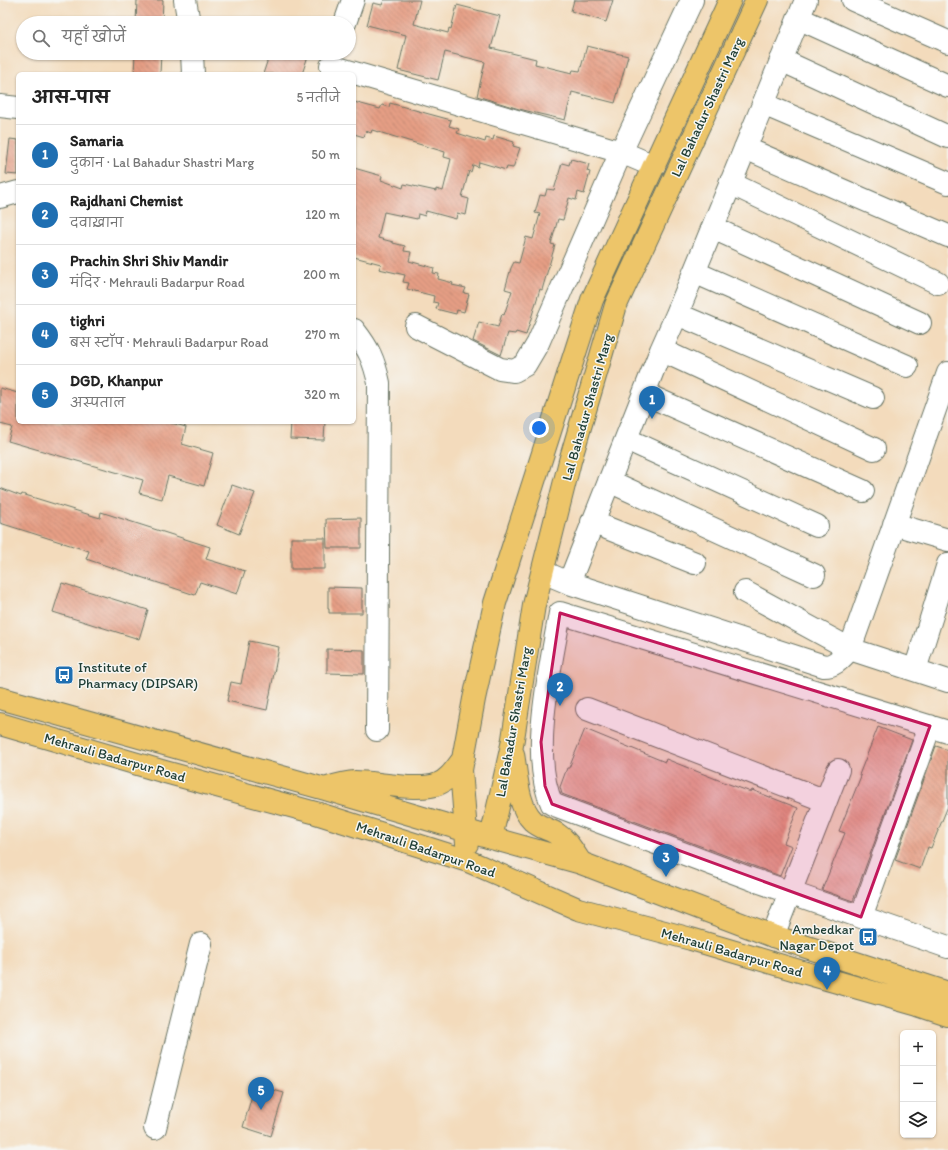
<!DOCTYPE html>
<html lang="hi">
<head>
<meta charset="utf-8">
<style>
  :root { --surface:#fff; --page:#f2f2f2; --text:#222; --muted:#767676; --line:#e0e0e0; --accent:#1f6fb2 }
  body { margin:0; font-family:Itim,"Playpen Sans Deva",sans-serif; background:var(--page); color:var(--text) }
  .controls { position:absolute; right:12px; bottom:12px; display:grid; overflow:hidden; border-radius:6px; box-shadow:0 1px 3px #0004 }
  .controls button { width:36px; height:36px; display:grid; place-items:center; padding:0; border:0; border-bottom:1px solid var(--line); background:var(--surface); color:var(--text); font:20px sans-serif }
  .you { position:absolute; left:539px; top:428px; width:14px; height:14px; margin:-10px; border:3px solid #fff; border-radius:50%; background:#1a73e8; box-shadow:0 0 0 6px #1a73e833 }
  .badge { display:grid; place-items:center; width:26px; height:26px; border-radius:50%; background:var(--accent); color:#fff; font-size:13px; font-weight:700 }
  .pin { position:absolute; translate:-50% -33px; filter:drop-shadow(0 1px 2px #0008) }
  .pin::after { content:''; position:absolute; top:21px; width:14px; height:12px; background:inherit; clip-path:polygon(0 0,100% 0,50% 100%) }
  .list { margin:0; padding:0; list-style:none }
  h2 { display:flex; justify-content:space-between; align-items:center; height:52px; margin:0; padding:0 16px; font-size:17px }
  h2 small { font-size:13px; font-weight:400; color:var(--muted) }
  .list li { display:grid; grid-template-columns:26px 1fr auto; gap:12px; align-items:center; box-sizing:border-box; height:60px; padding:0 16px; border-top:1px solid var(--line) }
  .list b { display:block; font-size:15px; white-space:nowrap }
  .list p { margin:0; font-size:13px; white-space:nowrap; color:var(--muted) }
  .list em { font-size:13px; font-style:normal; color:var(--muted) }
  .icon { flex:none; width:22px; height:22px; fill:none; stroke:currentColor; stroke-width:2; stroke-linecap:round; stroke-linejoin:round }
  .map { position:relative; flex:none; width:948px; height:1150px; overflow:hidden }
  .search { position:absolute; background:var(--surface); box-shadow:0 1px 3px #0004; left:16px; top:16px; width:340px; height:44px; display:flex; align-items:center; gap:10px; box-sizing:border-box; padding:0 14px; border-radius:22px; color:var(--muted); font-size:15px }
  .panel { position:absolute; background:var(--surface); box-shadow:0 1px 3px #0004; left:16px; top:72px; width:340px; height:352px; border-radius:6px }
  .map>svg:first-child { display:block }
  .building { fill:url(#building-back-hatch) }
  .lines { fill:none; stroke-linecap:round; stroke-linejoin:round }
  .minor-casing { stroke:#697464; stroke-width:24 }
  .major-casing { stroke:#697464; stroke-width:24 }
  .minor { stroke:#fff; stroke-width:22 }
  .major { stroke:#edc569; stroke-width:22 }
  .marked { fill:#c2185b; fill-opacity:0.2; stroke:#c2185b; stroke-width:3; stroke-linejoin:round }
  .labels { text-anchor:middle; stroke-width:3; stroke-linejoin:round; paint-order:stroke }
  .street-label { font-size:14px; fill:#1f3d34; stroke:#f6f6f2 }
  .poi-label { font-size:14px; fill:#1f3d34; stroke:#f6f6f2; text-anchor:start }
</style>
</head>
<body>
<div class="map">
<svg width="948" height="1150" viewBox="0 0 948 1150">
  <defs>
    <pattern id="building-back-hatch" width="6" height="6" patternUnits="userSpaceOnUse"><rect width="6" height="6" fill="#e69f85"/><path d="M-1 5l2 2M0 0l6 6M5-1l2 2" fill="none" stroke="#ba836e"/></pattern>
  </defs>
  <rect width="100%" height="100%" fill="#f6f6f2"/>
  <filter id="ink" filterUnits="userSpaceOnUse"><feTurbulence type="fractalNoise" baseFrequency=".025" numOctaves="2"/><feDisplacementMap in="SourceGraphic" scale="8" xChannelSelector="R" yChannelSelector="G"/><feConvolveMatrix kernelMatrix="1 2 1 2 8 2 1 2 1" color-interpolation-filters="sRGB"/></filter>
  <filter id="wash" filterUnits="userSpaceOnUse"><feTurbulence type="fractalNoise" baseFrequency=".012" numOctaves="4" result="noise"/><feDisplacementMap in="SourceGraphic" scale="16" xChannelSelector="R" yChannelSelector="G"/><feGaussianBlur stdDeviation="0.9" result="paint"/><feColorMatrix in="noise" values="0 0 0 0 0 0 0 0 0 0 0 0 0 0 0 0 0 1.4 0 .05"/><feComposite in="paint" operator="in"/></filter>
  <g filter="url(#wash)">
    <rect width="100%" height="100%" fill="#f3dbbc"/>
    <g id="blocks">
      <path class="building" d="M137,0H163L162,23H136Z
        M384,0H420L414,24L448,33L449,28L451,29L457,5L500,16L491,48L536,59L535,64L572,73L573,70L580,71L587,46L628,56L615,103L572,92L565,120L519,109L477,96L485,62L445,52L438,80L398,70L406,35L367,25L373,3L382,5Z
        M574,0H613L606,22L571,11Z
        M135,53H161L160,74H134Z
        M270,53H309L302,74H263Z
        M354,102L380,109L382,105L389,107L390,103L429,114L451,120L449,126L459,129L457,133L485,142L486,138L493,140L494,136L514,142L513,146L520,148L513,168L507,167L506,170L479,162L478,167L473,165L471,172L469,171L462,197L469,199L466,215L457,213L456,219L426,211L425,216L418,214L417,219L384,212L378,238L393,242V243L405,246L404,251L411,252L409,261L434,268L433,273L439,274L438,279L453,283L452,285L466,288L464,293L469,294L464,312L457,310L456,314L436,309L438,303L433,302L434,296L407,289L409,283L403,282L405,275L379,269L381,264L354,257V168L382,176L381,180L403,188L404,184L436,191V189L443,191L451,159L444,157L445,152L372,130L371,133L366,131L364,137L354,134Z
        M10,139L18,140V175L6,174Z
        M571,159L589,164L587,171L590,172L584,194L578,192L576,200L569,198L563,220L558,219L551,244L555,245L542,290L540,289L526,335L516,332L515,334L508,333L501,355L473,341L479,322L498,327L502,314L504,315L512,291L505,289L511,268L514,262L519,263L526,237L533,239L540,214L535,213L540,195L545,196L547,189L554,190L562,163L569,165Z
        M0,388L18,393V422H168L186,427L182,444L213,453L204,486L168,476L162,499L139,493L143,480L8,441L12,427L0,424Z
        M291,422H325L324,440L290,439Z
        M232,485L255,493L239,534L217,525Z
        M0,488L21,496L22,494L100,518L101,512L210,547L206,559L245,571L237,594L200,582L195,595L86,559L89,551L0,523Z
        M361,518V548H327L326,519Z
        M291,538H325V569H291Z
        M62,583L148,610L139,639L53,612Z
        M328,587L362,588V613H329V609H328Z
        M249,641L279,647L267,710L227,701L231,682L241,684Z
        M327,649L364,650V674L327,673Z
        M878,727L912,740L853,901L822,890L845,833L839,831L861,776L859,775Z
        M585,729L665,762L666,759L726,783L751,792L752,790L798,808L784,843L792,846L780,876L562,794L560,787L567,768H569Z
        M936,746L948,750V806L931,848L928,847L920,869L895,860Z
        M255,1085L284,1093L271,1136L243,1127Z"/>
    </g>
  </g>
  <g filter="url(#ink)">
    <use href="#blocks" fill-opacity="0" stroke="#697464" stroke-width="1"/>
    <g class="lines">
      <g class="minor-casing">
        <path id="minor" d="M185,0L189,23
          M853,0L948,42
          M798,18L948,86
          M345,23L353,0
          M192,53L193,74
          M781,60L948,137
          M331,66L621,152L654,166
          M763,104L948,183
          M0,106L18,108
          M745,148L948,236
          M730,183L938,283
          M0,197L18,192
          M713,228L920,323
          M694,272L907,366
          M677,314L873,398
          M416,326L500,369L514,371L525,365L538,343L621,152L692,0
          M354,330C369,349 374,360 379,383L377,730
          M661,350L874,449
          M645,394L863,491
          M626,439L817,526
          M609,481L814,575
          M592,522L695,563
          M894,524L948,540
          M543,572L569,583L824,666C836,666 842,657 850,649L948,373
          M569,583L661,350L677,314L806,0
          M745,592L850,649L948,681
          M915,670L948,564
          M587,709L826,801
          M948,732L560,613C551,666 529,755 552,804L754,880L948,947
          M861,917L930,726
          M773,936L838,770
          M155,1128L201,944"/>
      </g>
      <g class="major-casing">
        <path id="major" d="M0,698L325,789L491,838L581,863L773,936L948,993
          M0,724L165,772L316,813L468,861L578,909L691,939L816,976L918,1005L948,1015
          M513,754C517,776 517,805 533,821C540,828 550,829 557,834C568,841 574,853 581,863
          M328,788C337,785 346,782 355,782C377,782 420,792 438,784C450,779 456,768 464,758
          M491,838L512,745L534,605L570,461L616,305L757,0
          M467,844L461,770L474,699L495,603L592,300L730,0"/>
      </g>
      <use href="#minor" class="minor"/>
      <use href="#major" class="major"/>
    </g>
  </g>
  <path class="marked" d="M560,613L930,726L861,917L552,804L545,786L541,742Z"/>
  <defs>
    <g id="bus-square" transform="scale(1)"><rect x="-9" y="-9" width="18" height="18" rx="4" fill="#1f6fb2" stroke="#f6f6f2"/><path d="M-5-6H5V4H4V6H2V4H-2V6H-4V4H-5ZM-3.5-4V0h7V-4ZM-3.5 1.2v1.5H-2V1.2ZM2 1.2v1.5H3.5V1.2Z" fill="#fff"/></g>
  </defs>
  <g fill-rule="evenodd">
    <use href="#bus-square" x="64" y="675"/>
    <use href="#bus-square" x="868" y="937"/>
  </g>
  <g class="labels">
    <g class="street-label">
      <text transform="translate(707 107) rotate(-65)" y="5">Lal Bahadur Shastri Marg</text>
      <text transform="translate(587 407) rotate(-74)" y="5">Lal Bahadur Shastri Marg</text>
      <text transform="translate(513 722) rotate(-80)" y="5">Lal Bahadur Shastri Marg</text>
      <text transform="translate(115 757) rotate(16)" y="5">Mehrauli Badarpur Road</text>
      <text transform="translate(426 849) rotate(19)" y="5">Mehrauli Badarpur Road</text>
      <text transform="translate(732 952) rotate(16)" y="5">Mehrauli Badarpur Road</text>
    </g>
    <g class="poi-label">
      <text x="78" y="672">Institute of<tspan x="78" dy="16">Pharmacy (DIPSAR)</tspan></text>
      <text x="854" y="934" text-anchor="end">Ambedkar<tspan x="854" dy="16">Nagar Depot</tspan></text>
    </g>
  </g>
</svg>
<div class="controls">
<button>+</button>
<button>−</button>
<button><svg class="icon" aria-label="layers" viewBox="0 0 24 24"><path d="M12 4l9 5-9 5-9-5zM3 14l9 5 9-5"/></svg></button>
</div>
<div class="you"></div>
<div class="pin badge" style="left:652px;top:419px">1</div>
<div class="pin badge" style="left:560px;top:706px">2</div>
<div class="pin badge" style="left:666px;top:877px">3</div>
<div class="pin badge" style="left:827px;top:990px">4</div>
<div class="pin badge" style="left:261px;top:1110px">5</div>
<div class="search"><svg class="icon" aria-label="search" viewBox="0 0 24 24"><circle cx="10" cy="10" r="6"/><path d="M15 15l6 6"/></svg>यहाँ खोजें</div>
<section class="panel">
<h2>आस-पास<small>5 नतीजे</small></h2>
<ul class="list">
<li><span class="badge">1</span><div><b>Samaria</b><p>दुकान · Lal Bahadur Shastri Marg</p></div><em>50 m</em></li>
<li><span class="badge">2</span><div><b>Rajdhani Chemist</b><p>दवाख़ाना</p></div><em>120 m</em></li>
<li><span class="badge">3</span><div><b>Prachin Shri Shiv Mandir</b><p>मंदिर · Mehrauli Badarpur Road</p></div><em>200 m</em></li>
<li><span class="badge">4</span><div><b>tighri</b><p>बस स्टॉप · Mehrauli Badarpur Road</p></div><em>270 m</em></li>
<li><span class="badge">5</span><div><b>DGD, Khanpur</b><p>अस्पताल</p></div><em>320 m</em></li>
</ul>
</section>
</div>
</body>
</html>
